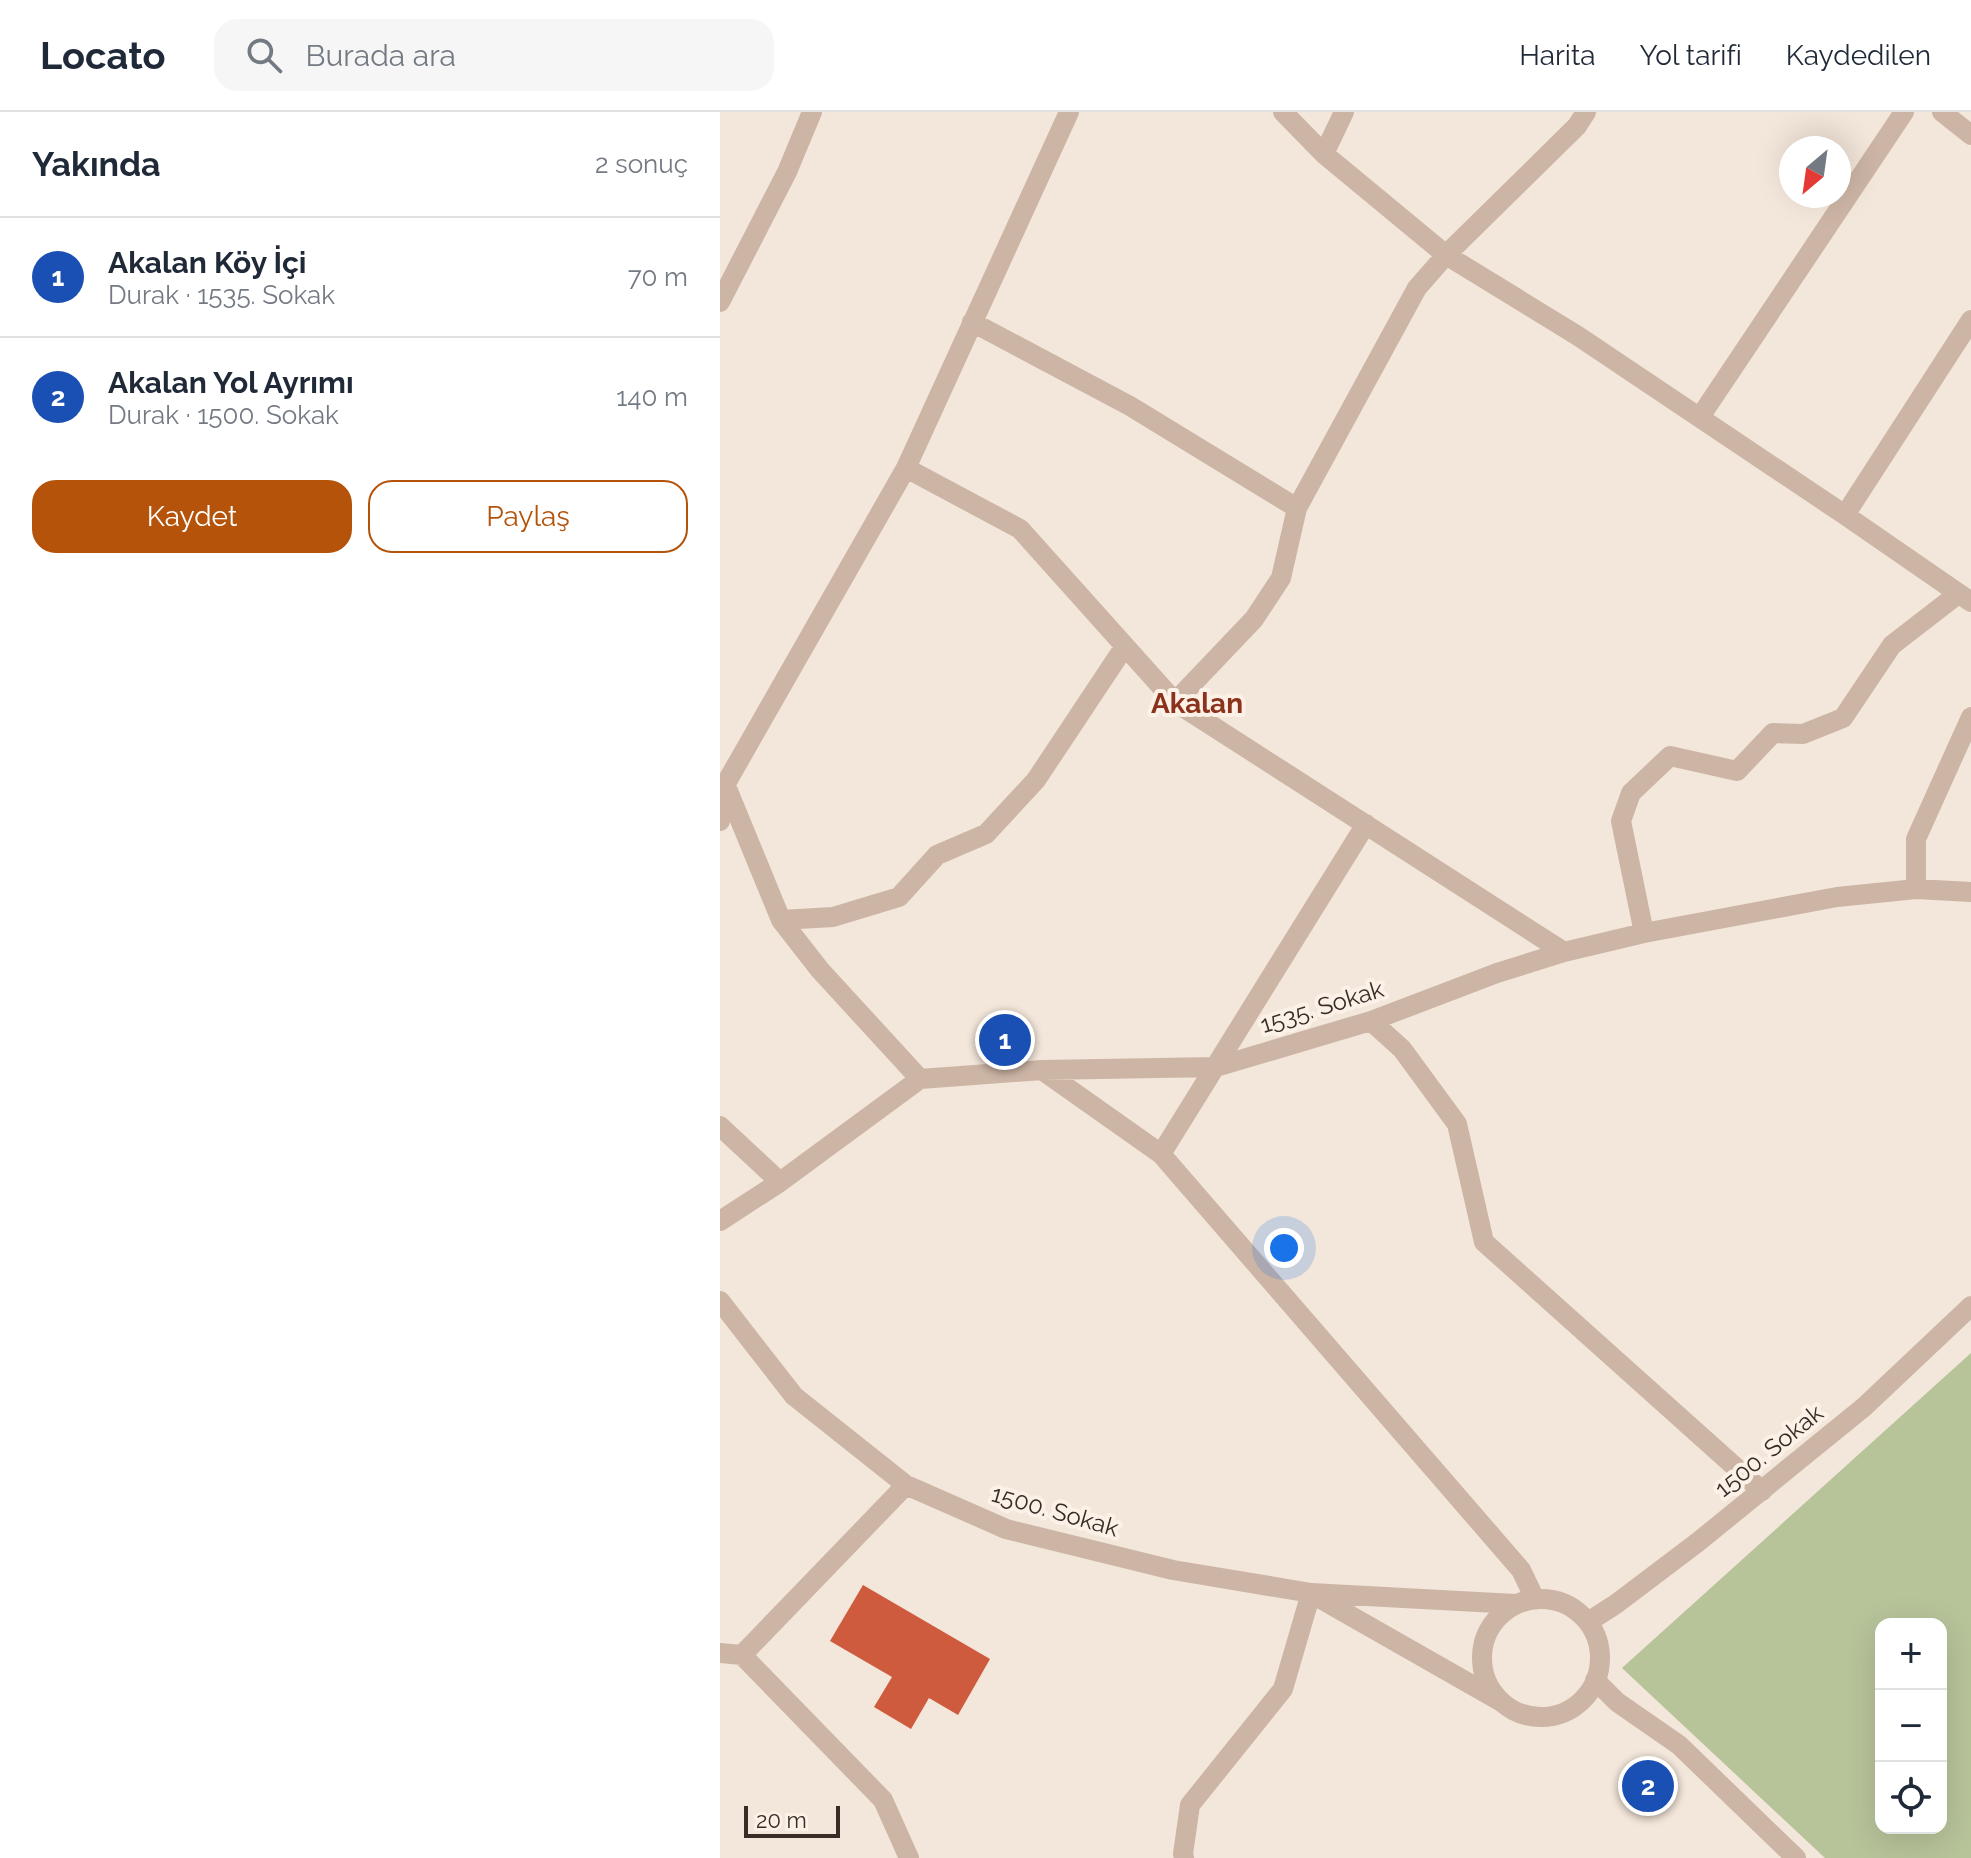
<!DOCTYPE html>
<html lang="tr">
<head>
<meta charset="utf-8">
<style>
  :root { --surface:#fff; --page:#f6f6f7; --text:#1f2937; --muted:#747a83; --line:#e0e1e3; --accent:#b45309 }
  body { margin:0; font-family:Raleway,sans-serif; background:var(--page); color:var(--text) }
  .controls { position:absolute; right:24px; bottom:24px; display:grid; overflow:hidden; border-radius:16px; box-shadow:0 8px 32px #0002 }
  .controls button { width:72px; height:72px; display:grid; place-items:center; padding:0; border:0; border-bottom:2px solid var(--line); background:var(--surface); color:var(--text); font:40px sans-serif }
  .compass { position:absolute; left:1059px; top:24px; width:72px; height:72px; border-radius:50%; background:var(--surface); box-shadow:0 8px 32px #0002; rotate:209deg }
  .scale { position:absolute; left:24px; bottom:20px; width:96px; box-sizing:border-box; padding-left:8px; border:4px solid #382c27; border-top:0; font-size:22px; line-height:28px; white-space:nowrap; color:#382c27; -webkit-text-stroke:6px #fbf1e7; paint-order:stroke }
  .you { position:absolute; left:564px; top:1136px; width:28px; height:28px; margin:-20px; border:6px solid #fff; border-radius:50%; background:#1a73e8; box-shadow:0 0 0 12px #1a73e833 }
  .badge { display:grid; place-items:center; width:52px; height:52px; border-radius:50%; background:var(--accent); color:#fff; font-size:26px; font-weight:700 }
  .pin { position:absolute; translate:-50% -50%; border:4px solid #fff; box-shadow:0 2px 8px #0006 }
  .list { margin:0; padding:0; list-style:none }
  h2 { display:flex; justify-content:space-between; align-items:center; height:104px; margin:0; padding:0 32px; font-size:34px }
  h2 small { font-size:26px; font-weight:400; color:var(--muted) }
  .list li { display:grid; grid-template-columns:52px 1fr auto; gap:24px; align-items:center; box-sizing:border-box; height:120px; padding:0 32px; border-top:2px solid var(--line) }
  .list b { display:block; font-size:30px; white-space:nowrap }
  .list p { margin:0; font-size:26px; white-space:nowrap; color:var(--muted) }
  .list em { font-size:26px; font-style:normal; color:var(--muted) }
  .actions { display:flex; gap:16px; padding:24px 32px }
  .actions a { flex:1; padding:18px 0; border:2px solid var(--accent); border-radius:24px; text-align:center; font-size:28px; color:var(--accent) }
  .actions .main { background:var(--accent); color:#fff }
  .icon { flex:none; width:44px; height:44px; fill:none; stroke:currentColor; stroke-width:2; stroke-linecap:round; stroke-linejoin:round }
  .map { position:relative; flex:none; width:1251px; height:1746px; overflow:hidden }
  header { display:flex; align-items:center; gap:48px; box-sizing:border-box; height:112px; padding:0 40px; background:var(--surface); border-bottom:2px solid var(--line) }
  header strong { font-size:38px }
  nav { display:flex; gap:44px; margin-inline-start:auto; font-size:28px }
  .search { width:560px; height:72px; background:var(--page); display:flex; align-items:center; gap:20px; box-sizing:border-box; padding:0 28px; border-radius:24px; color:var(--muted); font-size:30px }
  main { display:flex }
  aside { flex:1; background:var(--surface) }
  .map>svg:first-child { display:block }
  .green { fill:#b7c399; fill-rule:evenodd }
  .building { fill:#ce5b3e }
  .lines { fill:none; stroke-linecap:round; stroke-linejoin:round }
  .minor { stroke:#ccb5a5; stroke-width:20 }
  .tertiary { stroke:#ccb5a5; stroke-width:20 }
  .labels { text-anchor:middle; stroke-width:8; stroke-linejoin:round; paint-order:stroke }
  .street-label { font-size:24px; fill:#382c27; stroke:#fbf1e7 }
  .quarter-label { font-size:28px; font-weight:bold; fill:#8c311b; stroke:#fbf1e7 }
</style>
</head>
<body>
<header>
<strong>Locato</strong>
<div class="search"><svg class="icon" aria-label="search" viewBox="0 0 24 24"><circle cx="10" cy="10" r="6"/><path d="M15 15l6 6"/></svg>Burada ara</div>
<nav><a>Harita</a><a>Yol tarifi</a><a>Kaydedilen</a></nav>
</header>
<main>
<aside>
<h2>Yakında<small>2 sonuç</small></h2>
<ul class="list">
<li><span class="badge" style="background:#1a4fb4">1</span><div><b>Akalan Köy İçi</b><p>Durak · 1535. Sokak</p></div><em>70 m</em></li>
<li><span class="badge" style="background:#1a4fb4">2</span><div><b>Akalan Yol Ayrımı</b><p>Durak · 1500. Sokak</p></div><em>140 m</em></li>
</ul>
<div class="actions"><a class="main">Kaydet</a><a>Paylaş</a></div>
</aside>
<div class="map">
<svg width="1251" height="1746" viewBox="0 0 1251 1746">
  <rect width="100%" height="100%" fill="#f3e6da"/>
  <path class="green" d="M1251,1241V1746H1105L902,1556ZM1161,1512H1221V1716H1161Z"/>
  <path class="building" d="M143,1473L270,1547L238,1603L209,1586L191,1617L154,1595L172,1565L110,1529Z"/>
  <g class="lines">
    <path class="minor" d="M563,0L604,42L726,143L858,224L1125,403L1251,490
      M1222,0L1251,23
      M604,42L624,0
      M0,190L67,60L92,0
      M252,210L410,294L577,396
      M980,305L1184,0
      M186,356L300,417L455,590L844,840
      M1125,403L1251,208
      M455,590L534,507L561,466L577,396L697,176L726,143L857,14L866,0
      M6,674L61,808L100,858L200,967
      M0,709L5,673L186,356L349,0
      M646,712L441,1042L801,1458L815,1487
      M1196,777V727L1251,605
      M61,808L113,805L179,785L217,743L266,722L316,668L405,534
      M924,821L901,709L911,681L950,644L1017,659L1053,621L1083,622L1123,606L1172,533L1238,482
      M651,909L682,937L737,1012L764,1130L1042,1379
      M322,958L441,1042
      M0,1014L60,1070
      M0,1109L60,1070L200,967L322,958L496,955L651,909L777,861L844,840L924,821L1117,785L1196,777L1251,780
      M0,1189L74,1284L186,1373L286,1417L453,1458L591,1481L795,1492
      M594,1483L780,1589
      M0,1541L22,1543L186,1373
      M22,1543L163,1688L189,1746
      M464,1746L463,1742L470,1693L563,1577L591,1481"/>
    <path class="tertiary" d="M762 1546a59 59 0 1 1 118 0a59 59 0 1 1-118 0Z
      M868,1510L896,1492L978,1430L1144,1295L1251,1194
      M875,1568L897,1590L959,1633L1076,1746"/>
  </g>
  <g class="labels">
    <g class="street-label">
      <text transform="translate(602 895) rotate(-17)" y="8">1535. Sokak</text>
      <text transform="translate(1049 1339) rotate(-39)" y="8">1500. Sokak</text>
      <text transform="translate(335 1399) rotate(16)" y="8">1500. Sokak</text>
    </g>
    <g class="quarter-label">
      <text x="477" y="601">Akalan</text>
    </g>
  </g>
</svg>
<div class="controls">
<button>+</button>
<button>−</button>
<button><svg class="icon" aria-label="locate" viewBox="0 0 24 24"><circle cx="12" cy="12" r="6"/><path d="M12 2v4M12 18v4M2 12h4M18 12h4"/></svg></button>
</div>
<svg class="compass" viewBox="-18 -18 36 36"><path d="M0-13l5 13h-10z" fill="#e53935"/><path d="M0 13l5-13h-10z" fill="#747a83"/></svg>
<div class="scale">20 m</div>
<div class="you"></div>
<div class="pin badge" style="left:285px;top:928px;background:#1a4fb4">1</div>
<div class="pin badge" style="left:928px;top:1674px;background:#1a4fb4">2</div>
</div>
</main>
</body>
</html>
